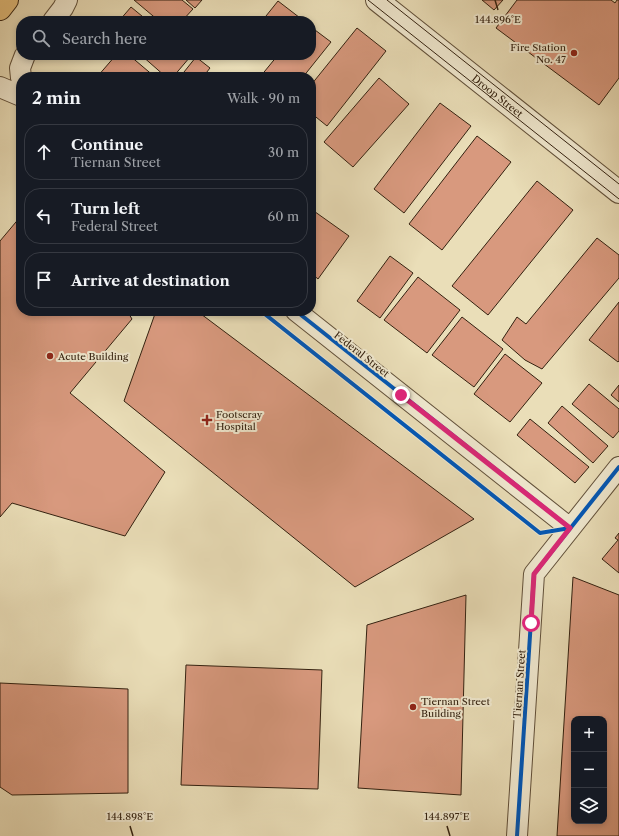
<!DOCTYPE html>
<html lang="en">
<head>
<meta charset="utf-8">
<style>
  :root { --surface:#171b24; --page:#242831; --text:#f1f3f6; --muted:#9ea1a6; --line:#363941 }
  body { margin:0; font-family:"Libre Caslon Text",serif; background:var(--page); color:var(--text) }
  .controls { position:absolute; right:12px; bottom:12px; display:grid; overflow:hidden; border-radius:8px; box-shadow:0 2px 6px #0003 }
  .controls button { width:36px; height:36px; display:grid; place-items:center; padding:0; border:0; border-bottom:1px solid var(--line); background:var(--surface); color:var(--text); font:20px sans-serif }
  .stop { position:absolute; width:12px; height:12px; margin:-9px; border:3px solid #db2777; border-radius:50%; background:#fff }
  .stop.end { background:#db2777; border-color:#fff; box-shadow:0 1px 4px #0008 }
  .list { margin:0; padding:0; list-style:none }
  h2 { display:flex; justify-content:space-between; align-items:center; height:52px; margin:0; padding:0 16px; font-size:17px }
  h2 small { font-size:13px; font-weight:400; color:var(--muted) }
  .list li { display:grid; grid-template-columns:26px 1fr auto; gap:12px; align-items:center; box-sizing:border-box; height:56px; margin:0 8px 8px; padding:0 8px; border:1px solid var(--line); border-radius:16px }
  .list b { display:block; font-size:15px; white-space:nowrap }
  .list p { margin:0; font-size:13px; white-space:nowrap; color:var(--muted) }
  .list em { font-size:13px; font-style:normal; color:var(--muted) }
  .icon { flex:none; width:22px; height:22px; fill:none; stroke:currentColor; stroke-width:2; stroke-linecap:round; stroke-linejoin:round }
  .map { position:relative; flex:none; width:619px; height:836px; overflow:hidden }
  .search { position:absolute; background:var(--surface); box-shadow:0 2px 6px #0003; left:16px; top:16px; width:300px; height:44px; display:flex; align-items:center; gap:10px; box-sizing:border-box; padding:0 14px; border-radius:16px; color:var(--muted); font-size:15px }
  .panel { position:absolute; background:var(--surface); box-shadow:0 2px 6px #0003; left:16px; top:72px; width:300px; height:244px; border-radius:16px }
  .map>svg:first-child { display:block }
  .building { fill:#d8997e; stroke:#332110; fill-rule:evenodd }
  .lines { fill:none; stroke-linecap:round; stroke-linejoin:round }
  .minor-casing { stroke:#61503a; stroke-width:22 }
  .tertiary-casing { stroke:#61503a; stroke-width:24 }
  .trunk-casing { stroke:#332110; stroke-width:24 }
  .minor { stroke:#f1ead1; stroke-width:20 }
  .tertiary { stroke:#f1ead1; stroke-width:22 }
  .trunk { stroke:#e5bf7c; stroke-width:22 }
  .tram { stroke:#332110; stroke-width:1 }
  .cycleway-casing { stroke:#f1ead1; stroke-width:6 }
  .cycleway { stroke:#0057b8; stroke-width:4 }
  .route { stroke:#db2777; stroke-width:5 }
  .ticks { fill:none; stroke:#332110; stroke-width:1.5 }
  .poi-dot { fill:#8f2418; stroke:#f1ead1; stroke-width:1.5 }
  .labels { text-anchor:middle; stroke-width:4; stroke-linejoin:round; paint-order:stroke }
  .poi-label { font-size:10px; fill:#332110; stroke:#f1ead1; text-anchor:start }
  .street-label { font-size:10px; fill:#332110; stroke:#f1ead1 }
  .ticks-label { font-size:10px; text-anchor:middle; fill:#332110; stroke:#f1ead1; stroke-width:4; stroke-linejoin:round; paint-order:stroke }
</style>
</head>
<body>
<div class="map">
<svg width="619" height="836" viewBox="0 0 619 836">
  <rect width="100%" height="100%" fill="#eadeb8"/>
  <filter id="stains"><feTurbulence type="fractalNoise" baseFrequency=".005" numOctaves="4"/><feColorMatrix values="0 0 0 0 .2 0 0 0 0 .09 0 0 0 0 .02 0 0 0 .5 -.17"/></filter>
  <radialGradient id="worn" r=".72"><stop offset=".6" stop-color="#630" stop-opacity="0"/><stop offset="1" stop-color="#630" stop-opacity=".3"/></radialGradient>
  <path class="building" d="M134,0H182L193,9L182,21H159Z
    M186,0H202L195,8Z
    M482,0H503L494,10Z
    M517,0H611L615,3L617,0H619V78L599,105L496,28Z
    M278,1L304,21H262Z
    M131,7L148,21H119Z
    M311,27L331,42L303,77H260L278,55H311Z
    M357,28L386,51L327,126L311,113V85Z
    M116,55H129L155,77H97Z
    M141,55H187L190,57L173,77H166Z
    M196,57L210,68L203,77H180Z
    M379,78L409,104L353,167L324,142Z
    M440,103L471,126L404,213L374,189Z
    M477,136L511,162L442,250L409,224Z
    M537,181L573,210L488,315L452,286Z
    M311,209L349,236L318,279L311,273Z
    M21,216V311H127L132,319L70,393L165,472L125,536L12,503L0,517V241Z
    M597,238L619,255V278L542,369L525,360L502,340L517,317L526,324Z
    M390,256L413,273L380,318L357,301Z
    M418,277L460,310L427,353L384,320Z
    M619,302V361L618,362L589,340Z
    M156,311H197L474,519L355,587L124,401Z
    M462,317L503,349L474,387L432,355Z
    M505,354L542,383L510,422L474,394Z
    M589,384L619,409V431L613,438L572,404Z
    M619,385V402L611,395Z
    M562,406L608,446L593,463L548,423Z
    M530,419L589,467L575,483L517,435Z
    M619,533V573L602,559L618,540L615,538Z
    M573,577L619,595V836H557ZM574,719H604V821H574Z
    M466,595L461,795L358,788L367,625Z
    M186,665L322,670L318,789L181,785Z
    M0,683L128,689V793L12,795L0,787Z"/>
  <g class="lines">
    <g class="minor-casing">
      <path id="minor" d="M53,21L63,8L67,0
        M21,78L20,68L25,55
        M0,87L21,96
        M296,311L570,528
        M517,836L534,574L619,467"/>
    </g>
    <g class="tertiary-casing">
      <g id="tertiary">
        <path id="s1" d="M377,0L619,192"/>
      </g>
    </g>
    <g class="trunk-casing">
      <path id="trunk" d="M0,9L7,0"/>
    </g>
    <use href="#minor" class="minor"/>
    <use href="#tertiary" class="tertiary"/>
    <use href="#trunk" class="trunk"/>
    <path class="tram" d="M368,0L619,199
      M387,0L619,184"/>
    <g class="cycleway-casing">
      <path id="cycleway" d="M261,311L540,533L570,528
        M296,311L570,528
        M517,836L534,574L619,467"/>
    </g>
    <use href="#cycleway" class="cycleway"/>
  </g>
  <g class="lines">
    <path class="route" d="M401,395L570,528L534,574L531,623"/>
  </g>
  <path class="ticks" d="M495,0L498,10M130,826L133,836M447,826L450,836"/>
  <g class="poi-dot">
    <circle cx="574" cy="53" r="4"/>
    <circle cx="50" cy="356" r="4"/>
    <path d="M205 414h4v4h4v4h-4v4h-4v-4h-4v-4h4z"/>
    <circle cx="413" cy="707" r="4"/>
  </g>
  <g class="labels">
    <g class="poi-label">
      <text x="566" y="51" text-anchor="end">Fire Station<tspan x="566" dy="12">No. 47</tspan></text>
      <text x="58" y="360">Acute Building</text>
      <text x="216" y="418">Footscray<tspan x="216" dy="12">Hospital</tspan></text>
      <text x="421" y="705">Tiernan Street<tspan x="421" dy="12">Building</tspan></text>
    </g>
    <g class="street-label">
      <text dy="4" stroke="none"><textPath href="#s1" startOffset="154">Droop Street</textPath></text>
      <text transform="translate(362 354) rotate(38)" y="4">Federal Street</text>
      <text transform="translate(519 684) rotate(-86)" y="4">Tiernan Street</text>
    </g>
  </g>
  <g class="ticks-label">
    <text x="498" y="23">144.896°E</text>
    <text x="130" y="820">144.898°E</text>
    <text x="447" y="820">144.897°E</text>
  </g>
  <rect width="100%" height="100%" filter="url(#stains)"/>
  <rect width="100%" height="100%" fill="url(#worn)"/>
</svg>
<div class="controls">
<button>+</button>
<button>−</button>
<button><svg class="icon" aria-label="layers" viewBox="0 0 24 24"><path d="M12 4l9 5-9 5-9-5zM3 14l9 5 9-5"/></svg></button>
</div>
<div class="stop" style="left:531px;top:623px"></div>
<div class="stop end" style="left:401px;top:395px"></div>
<div class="search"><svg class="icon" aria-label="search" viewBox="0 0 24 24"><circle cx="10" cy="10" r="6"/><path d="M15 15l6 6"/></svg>Search here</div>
<section class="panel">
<h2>2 min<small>Walk · 90 m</small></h2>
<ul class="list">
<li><svg class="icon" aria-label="ahead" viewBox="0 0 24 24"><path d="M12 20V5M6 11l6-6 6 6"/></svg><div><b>Continue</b><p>Tiernan Street</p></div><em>30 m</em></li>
<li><svg class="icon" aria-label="left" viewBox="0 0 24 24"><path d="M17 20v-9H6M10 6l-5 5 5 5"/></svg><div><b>Turn left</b><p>Federal Street</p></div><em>60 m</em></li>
<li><svg class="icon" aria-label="arrive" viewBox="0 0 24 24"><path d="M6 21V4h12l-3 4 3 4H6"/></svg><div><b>Arrive at destination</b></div></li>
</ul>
</section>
</div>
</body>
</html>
